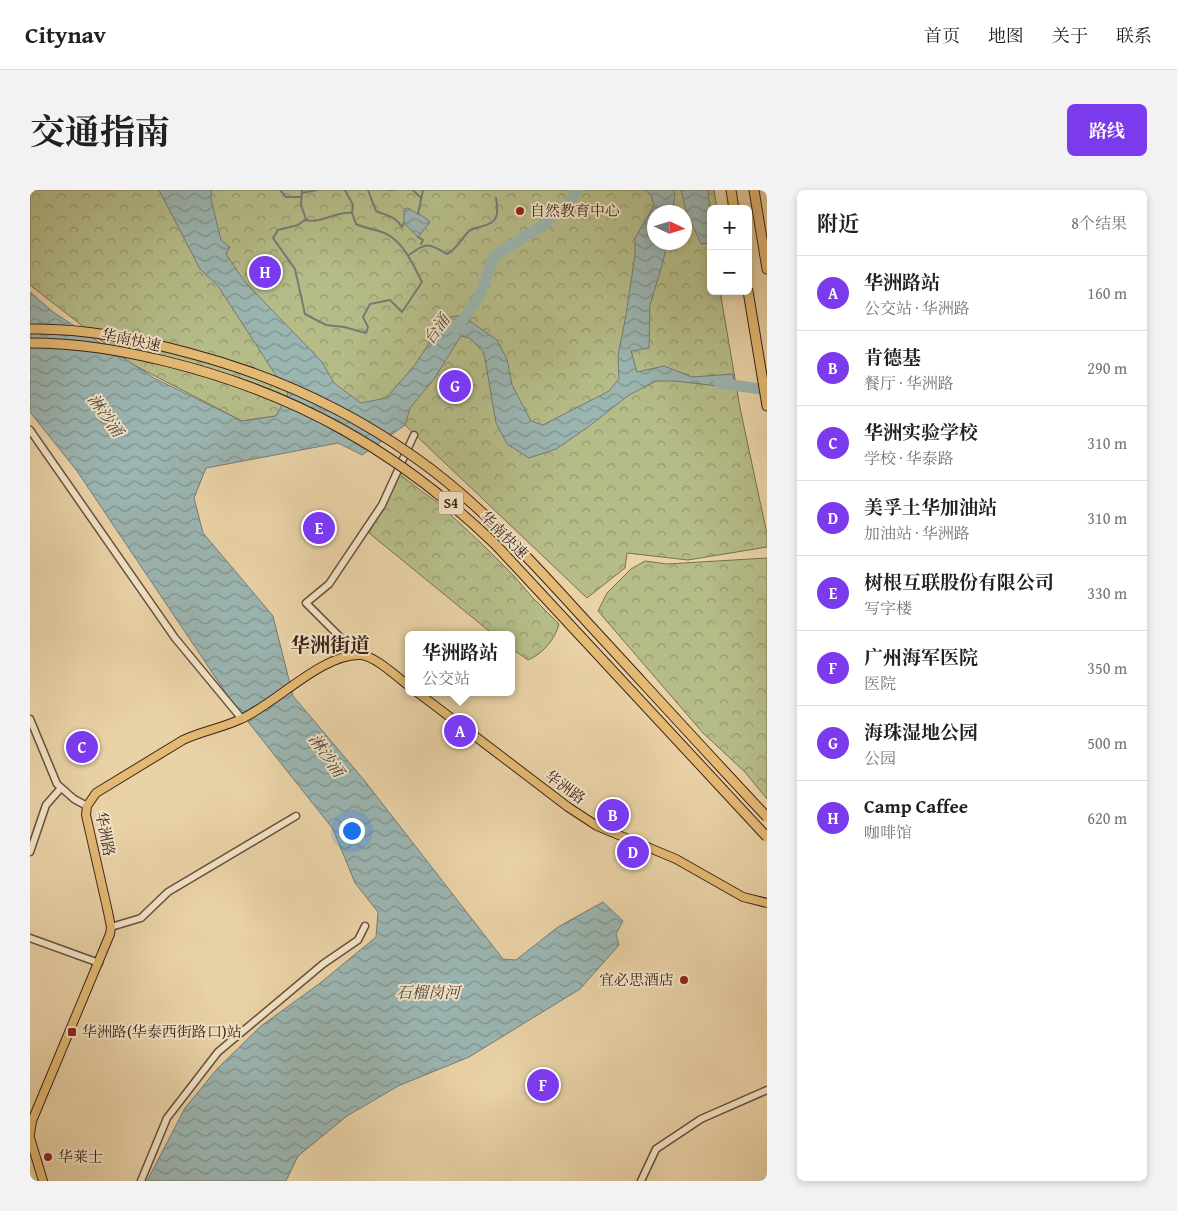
<!DOCTYPE html>
<html lang="zh">
<head>
<meta charset="utf-8">
<style>
  :root { --surface:#fff; --page:#f2f2f2; --text:#202124; --muted:#757577; --line:#e0e0e0; --accent:#7c3aed }
  body { margin:0; font-family:"Gentium Book Plus","Noto Serif SC",serif; background:var(--page); color:var(--text) }
  .controls { position:absolute; right:15px; top:15px; display:grid; overflow:hidden; border-radius:8px; box-shadow:0 2px 8px #0003 }
  .controls button { width:45px; height:45px; display:grid; place-items:center; padding:0; border:0; border-bottom:1px solid var(--line); background:var(--surface); color:var(--text); font:25px sans-serif }
  .compass { position:absolute; left:617px; top:15px; width:45px; height:45px; border-radius:50%; background:var(--surface); box-shadow:0 2px 8px #0003; rotate:94deg }
  .you { position:absolute; left:321px; top:640px; width:18px; height:18px; margin:-12px; border:4px solid #fff; border-radius:50%; background:#1a73e8; box-shadow:0 0 0 8px #1a73e833 }
  .badge { display:grid; place-items:center; width:32px; height:32px; border-radius:50%; background:var(--accent); color:#fff; font-size:16px; font-weight:700 }
  .pin { position:absolute; translate:-50% -50%; border:2px solid #fff; box-shadow:0 1px 5px #0006 }
  .popup { position:absolute; left:375px; top:441px; width:110px; height:65px; box-sizing:border-box; display:grid; place-content:center; border-radius:8px; background:var(--surface); filter:drop-shadow(0 1px 4px #0005); font-size:16px; white-space:nowrap; color:var(--muted) }
  .popup b { font-size:19px; color:var(--text) }
  .popup::after { content:''; position:absolute; left:50%; top:100%; margin-left:-10px; border:10px solid transparent; border-top-color:var(--surface) }
  .list { margin:0; padding:0; list-style:none }
  h2 { display:flex; justify-content:space-between; align-items:center; height:65px; margin:0; padding:0 20px; font-size:21px }
  h2 small { font-size:16px; font-weight:400; color:var(--muted) }
  .list li { display:grid; grid-template-columns:32px 1fr auto; gap:15px; align-items:center; box-sizing:border-box; height:75px; padding:0 20px; border-top:1px solid var(--line) }
  .list b { display:block; font-size:19px; white-space:nowrap }
  .list p { margin:0; font-size:16px; white-space:nowrap; color:var(--muted) }
  .list em { font-size:16px; font-style:normal; color:var(--muted) }
  .map { position:relative; flex:none; width:737px; height:991px; overflow:hidden; border-radius:8px }
  header { display:flex; align-items:center; gap:30px; box-sizing:border-box; height:70px; padding:0 25px; background:var(--surface); border-bottom:1px solid var(--line) }
  header strong { font-size:24px }
  nav { display:flex; gap:28px; margin-inline-start:auto; font-size:18px }
  .intro { display:flex; align-items:center; justify-content:space-between; box-sizing:border-box; height:120px; padding:0 30px }
  h1 { margin:0; font-size:35px }
  .button { padding:12px 22px; border-radius:8px; background:var(--accent); color:#fff; font-size:18px; font-weight:700 }
  main { display:flex; gap:30px; padding:0 30px }
  aside { flex:1; background:var(--surface); border-radius:8px; box-shadow:0 2px 8px #0003 }
  .map>svg:first-child { display:block }
  .forest { fill:url(#forest-crowns); stroke:#787052; fill-rule:evenodd }
  .water { fill:url(#water-waves); stroke:#757b75 }
  .lines { fill:none; stroke-linecap:round; stroke-linejoin:round }
  .stream { stroke:#757b75; stroke-width:2 }
  .river { stroke:#9bb5b1; stroke-width:11 }
  .minor-casing { stroke:#674f3e; stroke-width:9 }
  .major-casing { stroke:#3c231b; stroke-width:10 }
  .highway-casing { stroke:#3c231b; stroke-width:11 }
  .minor { stroke:#f1e2c5; stroke-width:6 }
  .major { stroke:#e4b973; stroke-width:8 }
  .highway { stroke:#e4b973; stroke-width:9 }
  .highway-bridge-casing { stroke:#3c231b; stroke-width:11; stroke-linecap:butt }
  .highway-bridge { stroke:#e4b973; stroke-width:9 }
  .poi-dot { fill:#8f2418; stroke:#f1e2c5; stroke-width:2 }
  .labels { text-anchor:middle; stroke-width:4; stroke-linejoin:round; paint-order:stroke }
  .shield { fill:#f1e2c5; stroke:#725c4e; stroke-width:1 }
  .shield-label { font-size:14px; font-weight:bold; fill:#3c231b }
  .poi-label { font-size:15px; fill:#3c231b; stroke:#f1e2c5; text-anchor:start }
  .street-label { font-size:15px; fill:#3c231b; stroke:#f1e2c5 }
  .water-label { font-size:16px; font-style:italic; fill:#544840; stroke:#f1e2c5 }
  .district-label { font-size:20px; font-weight:bold; fill:#3c231b; stroke:#f1e2c5 }
</style>
</head>
<body>
<header>
<strong>Citynav</strong>
<nav><a>首页</a><a>地图</a><a>关于</a><a>联系</a></nav>
</header>
<div class="intro"><h1>交通指南</h1><a class="button">路线</a></div>
<main>
<div class="map">
<svg width="737" height="991" viewBox="0 0 737 991">
  <defs>
    <pattern id="forest-crowns" width="20" height="18" patternUnits="userSpaceOnUse" patternTransform="scale(1.25)"><rect width="20" height="18" fill="#b5bc88"/><path d="M2 6a3 3 0 1 1 6 0M12 15a3 3 0 1 1 6 0" fill="none" stroke="#94986e"/></pattern>
    <pattern id="water-waves" width="16" height="10" patternUnits="userSpaceOnUse" patternTransform="scale(1.25)"><rect width="16" height="10" fill="#9bb5b1"/><path d="M0 5q4-4 8 0t8 0" fill="none" stroke="#80938f"/></pattern>
  </defs>
  <rect width="100%" height="100%" fill="#e9d2a6"/>
  <filter id="stains"><feTurbulence type="fractalNoise" baseFrequency=".004" numOctaves="4"/><feColorMatrix values="0 0 0 0 .2 0 0 0 0 .09 0 0 0 0 .02 0 0 0 .5 -.17"/></filter>
  <radialGradient id="worn" r=".72"><stop offset=".6" stop-color="#630" stop-opacity="0"/><stop offset="1" stop-color="#630" stop-opacity=".3"/></radialGradient>
  <path class="forest" d="M0,0H684L687,19H681V101H690L710,218L737,344V357L658,370L597,363L595,378L557,408L375,235L346,218L246,226L212,231L100,173L0,95ZM624,22H654V52H624Z
    M369,284L409,314L452,354L483,385L502,407L529,434C525,450 512,464 498,470L481,458V445H464L339,343Z
    M737,368V609L715,582L673,543L568,421L577,403L601,379L615,371L637,374Z"/>
  <path class="water" d="M129,0H181V9L191,50L200,57L196,64L215,92L292,172L304,193L331,213L356,208L384,176L416,128L431,125L467,150L477,169L482,195L501,231L513,235L579,201L589,189L588,166L596,125L605,65V48L624,16L621,5L615,0H644L645,5L642,22H624V52L637,53L633,72L620,115L619,158L601,161L607,182L634,176L662,187L703,184L705,198L645,191H626L599,205L558,237L526,259L499,268L477,254L466,233L454,163L440,148L431,146L404,189L380,218L375,235L332,265L308,253L176,278L164,308L173,343L243,426L263,506L334,590L473,769L486,770L528,737L573,712L593,731L586,744L589,755L550,799L439,867L368,896L317,926L268,966L256,991H117L155,918L187,879L231,836L289,794L346,747L348,722L325,693L303,639L200,509L47,281L0,222V102L23,122L124,188L212,231L246,226L258,204L188,96L170,79Z
    M651,0H678L681,30V53L671,54L656,21Z
    M378,18C386,24 392,24 400,32L388,47L374,33V19Z"/>
  <g class="lines">
    <path class="stream" d="M250,0L256,7H272
      M272,0L271,15L276,29L268,35L248,40L243,48L265,79L275,124L296,135L314,137L336,143L338,137L333,127L340,114L360,110L372,122L392,92C383,75 376,57 360,46C352,40 336,39 326,34L322,23L323,15L315,0
      M338,0L346,21C357,26 364,25 372,37L374,33
      M358,0H363
      M383,0L391,8
      M272,3L287,0
      M388,24L393,0
      M274,30C292,34 305,21 322,23
      M388,47L393,50L391,54
      M379,65C396,52 399,53 417,64C427,59 431,49 439,41C442,39 446,38 450,37C468,33 469,25 466,8"/>
    <path class="river" d="M426,139L449,107L464,66L513,35L540,12L547,0
      M689,193L737,200"/>
    <g class="minor-casing">
      <path id="minor" d="M0,240L145,448L212,529
        M328,465L276,413L299,394L352,315L384,245
        M0,529L27,594L44,609L57,616
        M0,662L16,615L31,598
        M81,737L111,728L138,702L266,626
        M0,748L69,773
        M111,991L137,928L188,862L293,774L328,750L335,736
        M611,991L626,959L671,929L737,900"/>
    </g>
    <g class="major-casing">
      <path id="major" d="M387,502L538,617L567,636L646,669L713,707L737,713
        M0,944L2,931L80,744L81,737L78,722L56,625L57,616L66,603L153,550C172,541 192,538 211,529C244,515 294,462 331,465C345,466 367,487 379,496
        M0,948L13,991"/>
    </g>
    <g class="highway-casing">
      <path id="highway" d="M701,0L704,19
        M724,0L737,79
        M718,101L737,216"/>
    </g>
    <use href="#minor" class="minor"/>
    <use href="#major" class="major"/>
    <use href="#highway" class="highway"/>
    <g class="highway-bridge-casing">
      <path id="highway-bridge" d="M0,139C54,138 107,149 159,163C239,184 315,218 383,266C449,312 502,372 556,431C616,496 676,562 737,627
        M0,153C48,153 88,160 135,171C266,203 368,261 465,354L737,647"/>
    </g>
    <use href="#highway-bridge" class="highway-bridge"/>
  </g>
  <g class="poi-dot">
    <circle cx="490" cy="21" r="5"/>
    <circle cx="654" cy="790" r="5"/>
    <rect x="37" y="837" width="10" height="10" rx="2.5"/>
    <circle cx="18" cy="967" r="5"/>
  </g>
  <g class="labels">
    <rect class="shield" x="408.5" y="301.5" width="25" height="23" rx="4"/>
    <g class="shield-label">
      <text x="421" y="318">S4</text>
    </g>
    <g class="poi-label">
      <text x="500" y="26">自然教育中心</text>
      <text x="644" y="795" text-anchor="end">宜必思酒店</text>
      <text x="52" y="847">华洲路(华泰西街路口)站</text>
      <text x="28" y="972">华莱士</text>
    </g>
    <g class="street-label">
      <text transform="translate(101 150) rotate(12)" y="5">华南快速</text>
      <text transform="translate(474 345) rotate(45)" y="5">华南快速</text>
      <text transform="translate(535 597) rotate(36)" y="5">华洲路</text>
      <text transform="translate(75 644) rotate(79)" y="5">华洲路</text>
    </g>
    <g class="water-label">
      <text transform="translate(406 139) rotate(-54)" y="6">台涌</text>
      <text transform="translate(76 225) rotate(54)" y="6">淋沙涌</text>
      <text transform="translate(297 565) rotate(55)" y="6">淋沙涌</text>
      <text x="398" y="808">石榴岗河</text>
    </g>
    <g class="district-label">
      <text x="300" y="462">华洲街道</text>
    </g>
  </g>
  <rect width="100%" height="100%" filter="url(#stains)"/>
  <rect width="100%" height="100%" fill="url(#worn)"/>
</svg>
<div class="controls">
<button>+</button>
<button>−</button>
</div>
<svg class="compass" viewBox="-18 -18 36 36"><path d="M0-13l5 13h-10z" fill="#e53935"/><path d="M0 13l5-13h-10z" fill="#757577"/></svg>
<div class="you"></div>
<div class="pin badge" style="left:430px;top:541px">A</div>
<div class="popup"><b>华洲路站</b>公交站</div>
<div class="pin badge" style="left:583px;top:625px">B</div>
<div class="pin badge" style="left:52px;top:557px">C</div>
<div class="pin badge" style="left:603px;top:662px">D</div>
<div class="pin badge" style="left:289px;top:338px">E</div>
<div class="pin badge" style="left:513px;top:895px">F</div>
<div class="pin badge" style="left:425px;top:196px">G</div>
<div class="pin badge" style="left:235px;top:82px">H</div>
</div>
<aside>
<h2>附近<small>8个结果</small></h2>
<ul class="list">
<li><span class="badge">A</span><div><b>华洲路站</b><p>公交站 · 华洲路</p></div><em>160 m</em></li>
<li><span class="badge">B</span><div><b>肯德基</b><p>餐厅 · 华洲路</p></div><em>290 m</em></li>
<li><span class="badge">C</span><div><b>华洲实验学校</b><p>学校 · 华泰路</p></div><em>310 m</em></li>
<li><span class="badge">D</span><div><b>美孚土华加油站</b><p>加油站 · 华洲路</p></div><em>310 m</em></li>
<li><span class="badge">E</span><div><b>树根互联股份有限公司</b><p>写字楼</p></div><em>330 m</em></li>
<li><span class="badge">F</span><div><b>广州海军医院</b><p>医院</p></div><em>350 m</em></li>
<li><span class="badge">G</span><div><b>海珠湿地公园</b><p>公园</p></div><em>500 m</em></li>
<li><span class="badge">H</span><div><b>Camp Caffee</b><p>咖啡馆</p></div><em>620 m</em></li>
</ul>
</aside>
</main>
</body>
</html>
